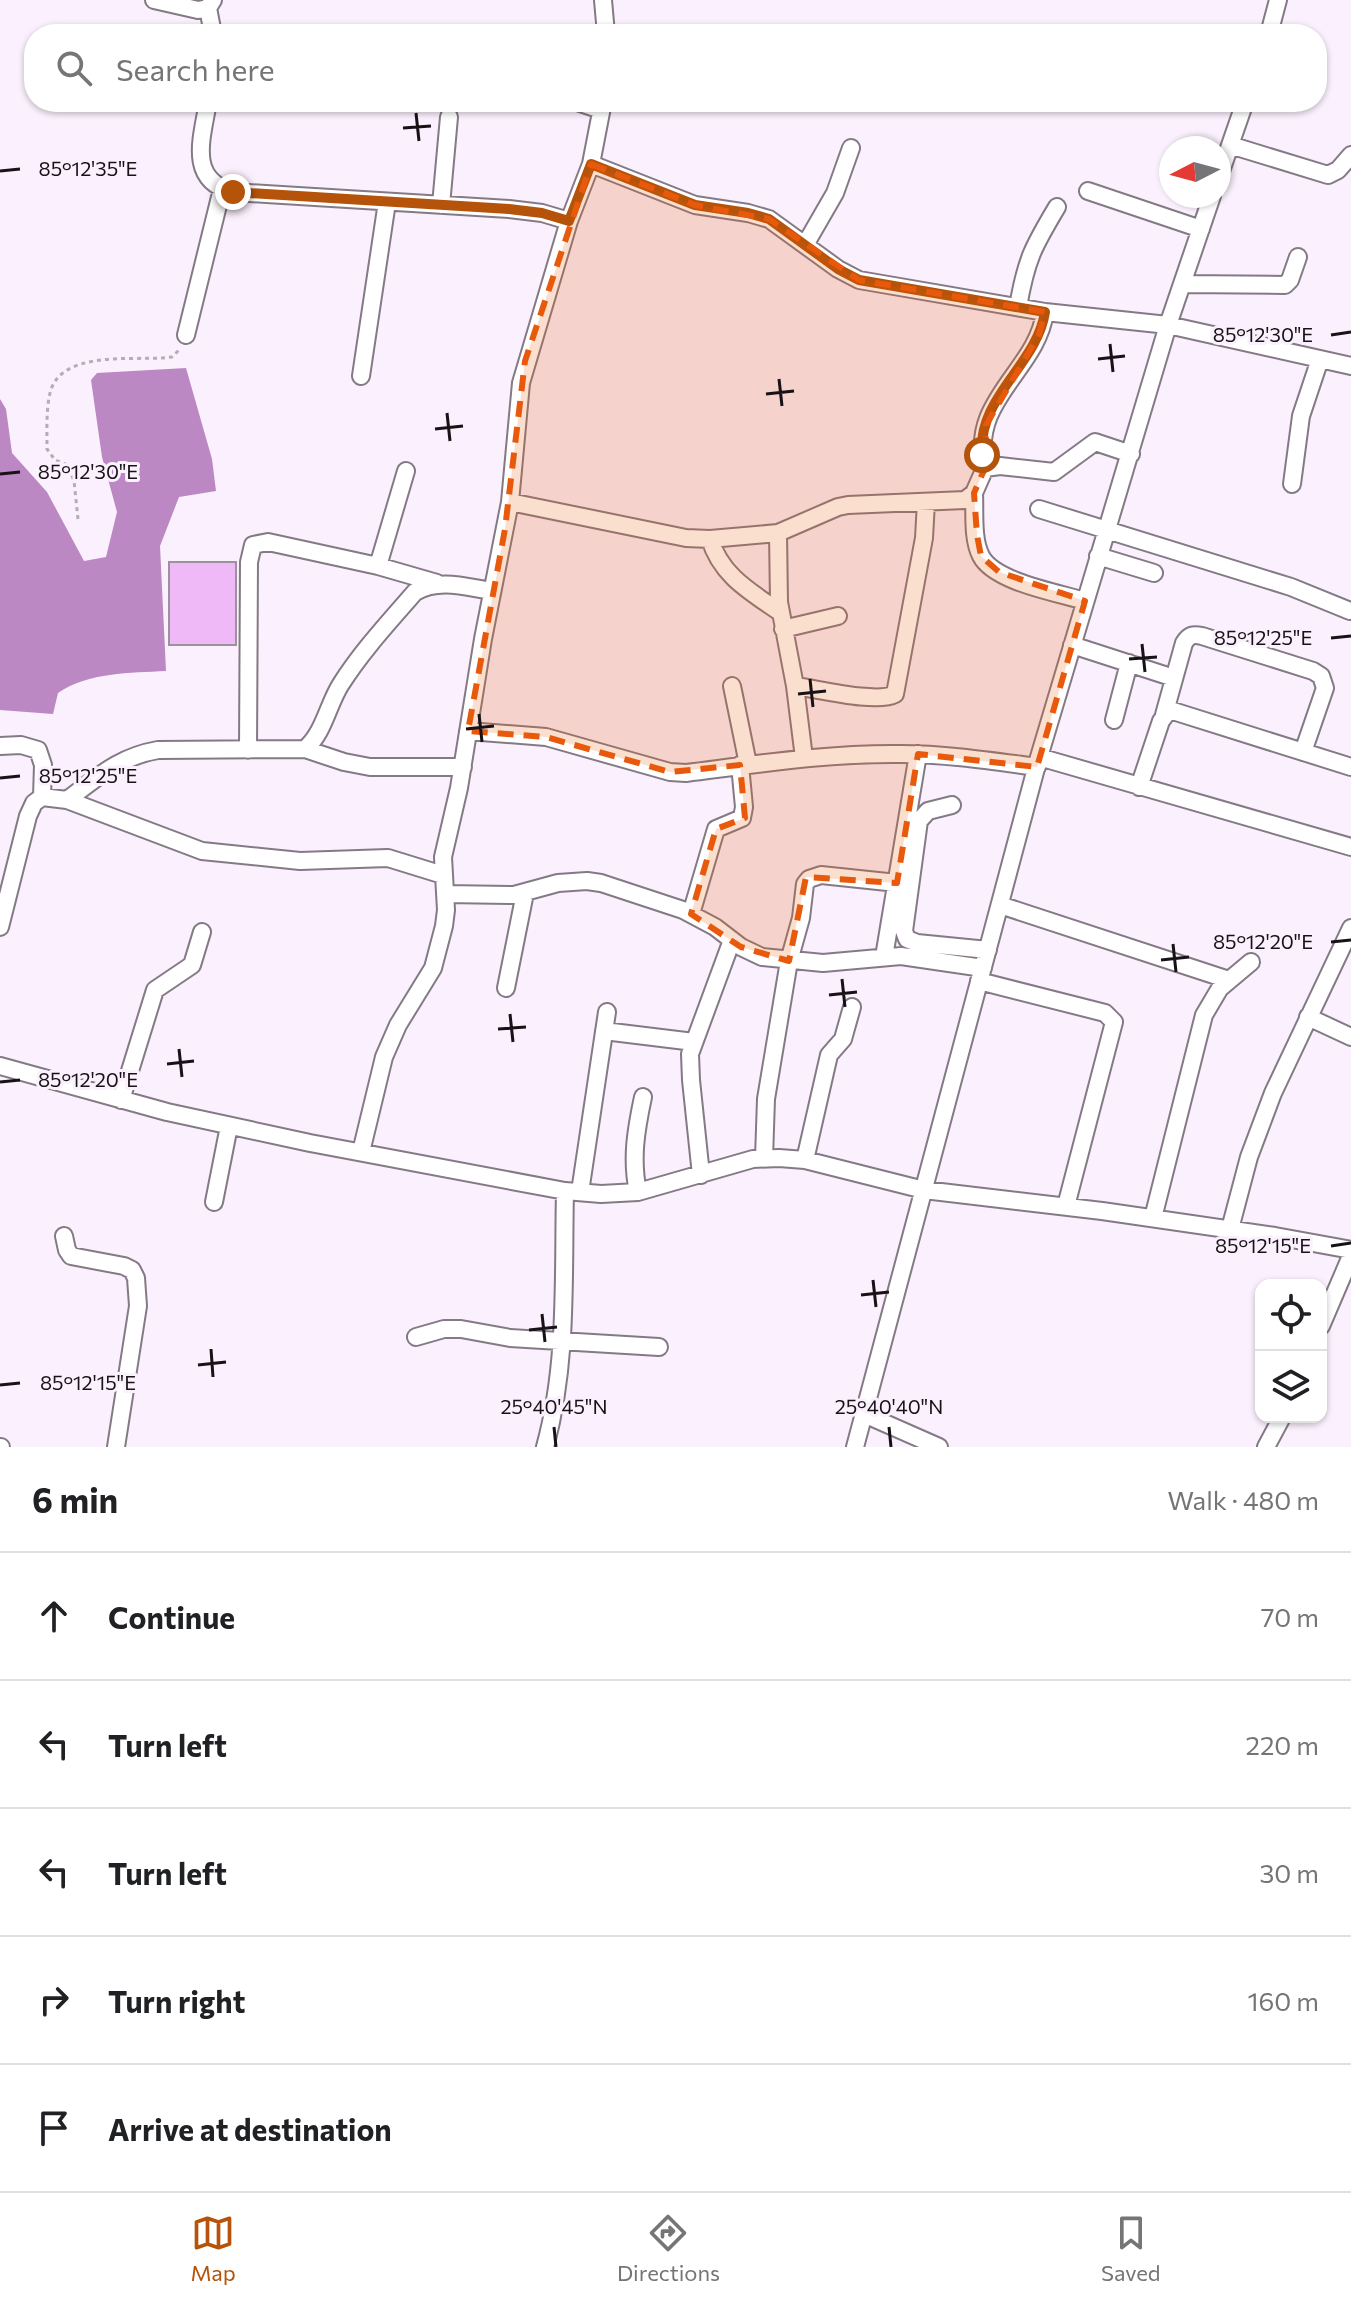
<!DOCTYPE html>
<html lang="en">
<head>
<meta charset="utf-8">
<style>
  :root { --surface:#fff; --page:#f6f6f6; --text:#202124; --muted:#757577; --line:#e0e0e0; --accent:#b45309 }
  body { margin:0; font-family:Commissioner,sans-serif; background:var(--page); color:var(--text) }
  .controls { position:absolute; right:24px; bottom:24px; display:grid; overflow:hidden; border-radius:16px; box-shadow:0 2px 6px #0004 }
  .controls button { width:72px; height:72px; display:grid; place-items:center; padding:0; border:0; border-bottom:2px solid var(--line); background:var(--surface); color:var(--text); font:40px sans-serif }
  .compass { position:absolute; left:1159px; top:136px; width:72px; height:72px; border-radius:50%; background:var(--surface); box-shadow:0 2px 6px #0004; rotate:264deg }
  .stop { position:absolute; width:24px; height:24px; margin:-18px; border:6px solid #b45309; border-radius:50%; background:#fff }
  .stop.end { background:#b45309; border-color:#fff; box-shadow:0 2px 8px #0008 }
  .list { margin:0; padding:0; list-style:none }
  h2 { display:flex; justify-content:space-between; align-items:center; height:104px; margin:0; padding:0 32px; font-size:34px }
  h2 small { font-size:26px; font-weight:400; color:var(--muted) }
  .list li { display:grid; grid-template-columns:52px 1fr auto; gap:24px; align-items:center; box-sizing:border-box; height:128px; padding:0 32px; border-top:2px solid var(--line) }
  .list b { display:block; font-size:30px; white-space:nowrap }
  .list em { font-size:26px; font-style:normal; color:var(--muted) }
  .icon { flex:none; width:44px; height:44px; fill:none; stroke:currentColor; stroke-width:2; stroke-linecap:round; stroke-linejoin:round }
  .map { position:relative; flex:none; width:1351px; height:1447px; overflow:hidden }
  .search { position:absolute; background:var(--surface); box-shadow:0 2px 6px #0004; left:24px; right:24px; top:24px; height:88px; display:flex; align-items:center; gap:20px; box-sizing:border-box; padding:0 28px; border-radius:32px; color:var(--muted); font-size:30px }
  .sheet { height:744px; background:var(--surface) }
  nav { display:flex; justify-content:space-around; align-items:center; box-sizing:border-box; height:112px; border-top:2px solid var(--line); background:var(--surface); font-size:22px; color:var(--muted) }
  nav a { display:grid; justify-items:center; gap:4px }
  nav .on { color:var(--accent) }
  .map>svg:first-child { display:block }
  .water { fill:#bb88c3 }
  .building { fill:#eeb9f6; stroke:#9c929d; stroke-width:2 }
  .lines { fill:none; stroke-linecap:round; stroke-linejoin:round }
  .minor-casing { stroke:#847a85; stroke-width:20 }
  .path { stroke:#b5acb6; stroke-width:3; stroke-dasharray:4 4; stroke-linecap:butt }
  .minor { stroke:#fff; stroke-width:16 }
  .route { stroke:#b45309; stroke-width:10 }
  .marked { fill:#e8590c; fill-opacity:0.2; stroke:#e8590c; stroke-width:6; stroke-dasharray:16 10; stroke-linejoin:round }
  .ticks { fill:none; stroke:#161216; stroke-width:3 }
  .ticks-label { font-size:20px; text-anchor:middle; fill:#161216; stroke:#fbf0fd; stroke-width:6; stroke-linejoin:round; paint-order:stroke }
</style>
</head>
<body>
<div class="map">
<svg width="1351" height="1447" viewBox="0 0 1351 1447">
  <rect width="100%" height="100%" fill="#fbf0fd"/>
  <path class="water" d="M186,368L212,459L216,491L179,497L160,546L166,671C130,673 89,672 58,693L53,714L0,710V399L6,409L12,453L47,492L84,561L106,557L117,512L102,457L91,380L97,373Z"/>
  <path class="building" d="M169,562H236V645H169Z"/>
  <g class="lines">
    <g class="minor-casing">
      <path id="minor" d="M154,0L198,10L208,8L213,0
        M603,0L606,34
        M208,8L213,34
        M1269,34L1278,0
        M208,102C202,138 187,180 233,192L509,209L542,213L569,221
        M504,102H505
        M577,102L601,110
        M1230,145L1328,175L1338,170L1351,155
        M591,164L695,205L748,213L769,219L838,269L859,280L1045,312L1168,325L1351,366
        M1219,177L1245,102
        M1088,191L1201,229
        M441,205L449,117
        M805,245L835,193L851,148
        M1182,284L1285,285L1290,280L1298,257
        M1018,307C1026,260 1033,247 1057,207
        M186,335L222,189
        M361,376L387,202
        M985,468C969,399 1037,371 1045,312
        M1292,484L1301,416L1320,359
        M974,493C975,512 972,539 981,556C994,582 1059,593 1085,601
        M510,502L686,538L710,539L778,533L838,507L848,505L965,500L974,493L985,468L1000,466L1054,472L1095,442L1131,454
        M1039,509L1291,587L1350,611
        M778,533L779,602L795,686L804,758
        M710,539C721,576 751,592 781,613
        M1098,556L1154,573
        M378,566L406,471
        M783,629L838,616
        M1072,645L1174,678
        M732,686L748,764
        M795,686C818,689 877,704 895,694L924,538L926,502
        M1164,715L1184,643C1189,635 1193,634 1202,636L1313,671L1321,676L1325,688L1303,752
        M1114,720L1129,663
        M468,731L546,737L670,772L686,773C758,764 829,753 901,754C947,754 992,761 1037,767
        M0,746L21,745L38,750L43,765L42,797
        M305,749L344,762L370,767H463
        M248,750L249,562L253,545L268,542L378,566L437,583
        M1039,757L1351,847
        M1139,787L1161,721L1167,713L1173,711L1351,767
        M67,800C98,777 118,757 158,750L305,749C324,733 328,704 341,684C362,651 389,622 415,592C439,578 466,587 492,591
        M952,805L928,811L919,821L904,931L907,939L917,943L988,950
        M445,894L514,895L558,883L587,881L601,883L683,910L715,927L741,947L762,957L823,963L901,956L983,968
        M1000,905L1229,980
        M691,914L716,829L742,818L744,807L740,765
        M0,927L28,816L34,803L42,797L67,800L202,851L300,861L388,858L443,875
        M884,957L918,754
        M979,981L1105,1013L1114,1022L1066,1206
        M506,988L525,893
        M1308,1017L1351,1037
        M604,1031L694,1042
        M0,1066L167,1112L310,1143L565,1191L601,1194L638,1192L753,1159L779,1158L805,1160L924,1190L1102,1211L1275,1236L1351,1250
        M121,1100L155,990L192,965L202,932
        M361,1152L384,1057L398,1025L433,968L444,926L446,910L443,857L459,788L483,639L510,502L521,383L569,221L591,164L603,102
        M764,1158L766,1099L789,961L801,918L805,884L809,879L821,875L897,883
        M805,1160L829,1055L843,1039L852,1007
        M701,1175L691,1080L690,1054L732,940
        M580,1192L607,1012
        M638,1192C631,1159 636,1130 643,1097
        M214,1202L229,1126
        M1153,1218L1204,1015L1220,988L1251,962
        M1230,1229L1249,1157L1273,1093L1351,928
        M64,1236L67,1250L71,1256L124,1266L132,1270L136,1278L138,1306L116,1447
        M1321,1326L1351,1256
        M416,1337L444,1329H461L510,1338L659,1347
        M864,1414L939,1447
        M0,1447H1
        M545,1447C568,1363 563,1277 565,1191
        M855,1447L1039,757L1168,325L1212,196
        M1266,1447L1282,1417"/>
    </g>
    <path class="path" d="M78,519L74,481L68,465L55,460L47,449C47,431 46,410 50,393C60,351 129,360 162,358L172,357L180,349"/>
    <use href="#minor" class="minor"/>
  </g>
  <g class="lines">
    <path class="route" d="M233,192L509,209L542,213L569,221L591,164L695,205L748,213L769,219L838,269L859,280L1045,312C1037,365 977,397 982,455"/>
  </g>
  <path class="marked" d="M591,164L695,205L769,219L859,280L1045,312L1039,335L986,425L985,468L974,493L977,535L981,556L999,572L1085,601L1037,767L918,754L897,883L806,877L789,961L741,947L691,914L716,829L745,818L740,765L670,772L546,737L468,731L505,529L525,361Z"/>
  <path class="ticks" d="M416,113L419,141M403,128L431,126M0,171L20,169M1331,335L1351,332M1110,344L1113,372M1098,359L1125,356M779,379L782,406M766,394L794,391M447,413L450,441M435,429L463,426M0,474L20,472M1331,638L1351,636M1142,644L1145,672M1129,659L1157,657M810,679L813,707M798,694L826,691M479,714L482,742M466,729L494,726M0,778L20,776M1331,942L1351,940M1173,944L1176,972M1161,960L1189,957M842,979L845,1007M829,995L857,992M510,1014L513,1042M498,1029L526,1027M179,1049L182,1077M167,1064L194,1061M0,1082L20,1080M1331,1246L1351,1243M873,1280L876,1307M861,1295L889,1292M542,1314L545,1342M529,1330L557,1327M211,1349L213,1377M198,1365L226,1362M0,1385L20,1383M554,1427L556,1447M889,1427L891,1447"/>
  <g class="ticks-label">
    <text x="88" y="176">85°12'35"E</text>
    <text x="1263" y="342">85°12'30"E</text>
    <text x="88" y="479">85°12'30"E</text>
    <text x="1263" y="645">85°12'25"E</text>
    <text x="88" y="783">85°12'25"E</text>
    <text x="1263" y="949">85°12'20"E</text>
    <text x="88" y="1087">85°12'20"E</text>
    <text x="1263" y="1253">85°12'15"E</text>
    <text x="88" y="1390">85°12'15"E</text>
    <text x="554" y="1414">25°40'45"N</text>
    <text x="889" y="1414">25°40'40"N</text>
  </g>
</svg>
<div class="controls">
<button><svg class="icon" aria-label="locate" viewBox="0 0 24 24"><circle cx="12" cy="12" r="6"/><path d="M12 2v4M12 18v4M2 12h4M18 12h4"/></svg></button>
<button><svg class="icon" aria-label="layers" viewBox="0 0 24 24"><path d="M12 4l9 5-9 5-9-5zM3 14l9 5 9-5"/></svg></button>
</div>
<svg class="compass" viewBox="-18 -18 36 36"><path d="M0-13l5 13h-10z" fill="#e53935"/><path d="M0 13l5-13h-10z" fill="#757577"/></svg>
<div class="stop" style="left:982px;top:455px"></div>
<div class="stop end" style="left:233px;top:192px"></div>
<div class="search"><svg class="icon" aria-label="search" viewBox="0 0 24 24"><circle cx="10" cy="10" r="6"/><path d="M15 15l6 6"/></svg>Search here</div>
</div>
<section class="sheet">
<h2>6 min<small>Walk · 480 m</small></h2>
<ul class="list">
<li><svg class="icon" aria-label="ahead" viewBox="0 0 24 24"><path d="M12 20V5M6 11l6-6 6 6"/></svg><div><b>Continue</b></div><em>70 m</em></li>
<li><svg class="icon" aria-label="left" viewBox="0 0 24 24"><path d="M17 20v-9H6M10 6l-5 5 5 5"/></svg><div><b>Turn left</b></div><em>220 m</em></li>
<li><svg class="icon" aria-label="left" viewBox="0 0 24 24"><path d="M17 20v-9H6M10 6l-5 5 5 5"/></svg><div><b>Turn left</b></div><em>30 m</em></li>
<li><svg class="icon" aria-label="right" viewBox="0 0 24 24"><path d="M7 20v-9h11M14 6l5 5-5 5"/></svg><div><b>Turn right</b></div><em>160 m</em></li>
<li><svg class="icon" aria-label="arrive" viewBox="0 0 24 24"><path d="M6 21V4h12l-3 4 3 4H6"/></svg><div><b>Arrive at destination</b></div></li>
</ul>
</section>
<nav>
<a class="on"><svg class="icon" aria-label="map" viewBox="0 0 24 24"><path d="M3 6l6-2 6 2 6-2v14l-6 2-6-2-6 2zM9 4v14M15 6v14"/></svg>Map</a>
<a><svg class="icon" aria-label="directions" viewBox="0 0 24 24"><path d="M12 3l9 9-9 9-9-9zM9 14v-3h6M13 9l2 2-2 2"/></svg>Directions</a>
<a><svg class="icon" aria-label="saved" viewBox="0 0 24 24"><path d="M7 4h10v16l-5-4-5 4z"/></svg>Saved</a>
</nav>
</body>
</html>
